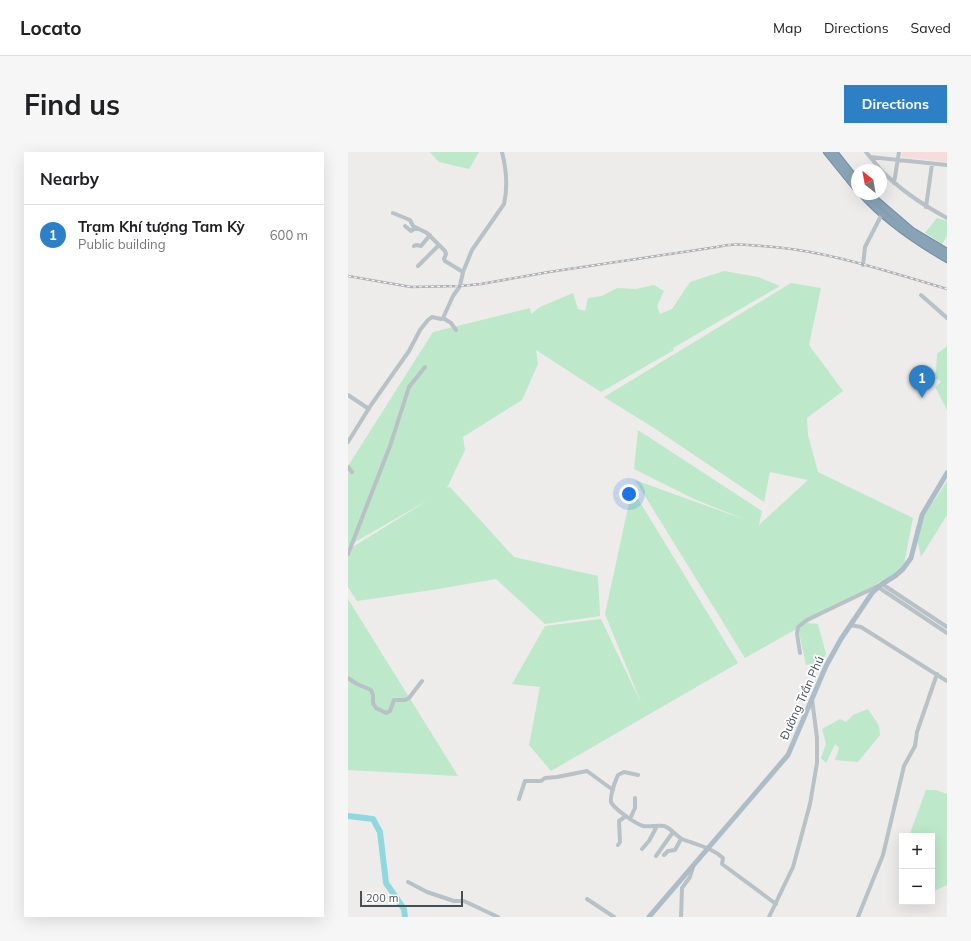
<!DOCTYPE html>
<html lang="en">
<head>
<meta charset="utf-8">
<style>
  :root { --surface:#fff; --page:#f6f6f6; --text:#202124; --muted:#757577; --line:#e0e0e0; --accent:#2d80c6 }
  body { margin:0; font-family:Mulish,sans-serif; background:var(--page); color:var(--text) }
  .controls { position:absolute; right:12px; bottom:12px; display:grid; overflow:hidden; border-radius:0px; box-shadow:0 4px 16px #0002 }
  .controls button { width:36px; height:36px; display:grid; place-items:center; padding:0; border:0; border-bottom:1px solid var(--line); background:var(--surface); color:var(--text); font:20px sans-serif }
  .compass { position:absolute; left:503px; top:12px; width:36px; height:36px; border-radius:50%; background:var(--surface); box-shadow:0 4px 16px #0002; rotate:329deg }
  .scale { position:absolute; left:12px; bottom:10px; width:103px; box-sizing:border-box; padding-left:4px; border:2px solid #465056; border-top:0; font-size:11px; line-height:14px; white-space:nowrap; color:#465056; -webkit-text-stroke:3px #fff; paint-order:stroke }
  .you { position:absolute; left:281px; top:342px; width:14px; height:14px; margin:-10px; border:3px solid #fff; border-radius:50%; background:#1a73e8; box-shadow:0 0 0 6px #1a73e833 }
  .badge { display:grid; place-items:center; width:26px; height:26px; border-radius:50%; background:var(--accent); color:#fff; font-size:13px; font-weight:700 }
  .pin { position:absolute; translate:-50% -33px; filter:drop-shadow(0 1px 2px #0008) }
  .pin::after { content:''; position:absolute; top:21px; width:14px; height:12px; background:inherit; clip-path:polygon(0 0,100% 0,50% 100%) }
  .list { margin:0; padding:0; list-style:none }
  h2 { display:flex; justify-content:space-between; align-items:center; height:52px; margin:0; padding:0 16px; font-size:17px }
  h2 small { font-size:13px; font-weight:400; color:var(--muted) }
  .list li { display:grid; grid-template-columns:26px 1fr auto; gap:12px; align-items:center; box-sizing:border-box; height:60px; padding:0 16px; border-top:1px solid var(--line) }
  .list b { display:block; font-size:15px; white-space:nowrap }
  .list p { margin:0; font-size:13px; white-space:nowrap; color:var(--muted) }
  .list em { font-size:13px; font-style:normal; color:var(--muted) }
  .map { position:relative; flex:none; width:599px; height:765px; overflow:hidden; border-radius:0px }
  header { display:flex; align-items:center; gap:24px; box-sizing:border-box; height:56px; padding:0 20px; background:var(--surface); border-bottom:1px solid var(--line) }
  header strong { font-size:19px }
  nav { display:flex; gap:22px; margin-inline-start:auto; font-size:14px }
  .intro { display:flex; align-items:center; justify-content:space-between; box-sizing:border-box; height:96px; padding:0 24px }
  h1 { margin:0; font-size:28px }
  .button { padding:10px 18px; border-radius:0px; background:var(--accent); color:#fff; font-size:14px; font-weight:700 }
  main { display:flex; gap:24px; padding:0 24px }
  aside { flex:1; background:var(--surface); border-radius:0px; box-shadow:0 4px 16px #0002 }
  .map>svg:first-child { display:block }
  .medical { fill:#f7dcdd }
  .green { fill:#bde8c9 }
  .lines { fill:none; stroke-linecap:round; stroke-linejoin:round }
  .river { stroke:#8fd8e0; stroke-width:6 }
  .highway-casing { stroke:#738ea1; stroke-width:8 }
  .minor { stroke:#b8c1c6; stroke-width:4 }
  .major { stroke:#adbdc7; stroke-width:5 }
  .highway { stroke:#88a3b5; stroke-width:6 }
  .rail-casing { stroke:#aeb1b5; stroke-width:2.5 }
  .rail { stroke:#fff; stroke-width:1; stroke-dasharray:3; stroke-linecap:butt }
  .labels { text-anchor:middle; stroke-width:3.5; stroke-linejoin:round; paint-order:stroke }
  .street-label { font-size:12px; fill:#465056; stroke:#fff }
</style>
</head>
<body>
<header>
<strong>Locato</strong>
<nav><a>Map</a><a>Directions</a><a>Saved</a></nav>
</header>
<div class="intro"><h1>Find us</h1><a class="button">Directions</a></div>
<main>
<aside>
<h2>Nearby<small></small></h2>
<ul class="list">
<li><span class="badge">1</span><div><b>Trạm Khí tượng Tam Kỳ</b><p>Public building</p></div><em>600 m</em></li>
</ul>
</aside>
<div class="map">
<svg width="599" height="765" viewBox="0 0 599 765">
  <rect width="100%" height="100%" fill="#eeebeb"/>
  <path class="medical" d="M554,0H599V10L553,5Z"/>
  <path class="green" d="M82,0H131L121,17L91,10Z
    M589,66L599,69V84L594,92L577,81Z
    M376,119L410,125L432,134L325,196L326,198L253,240L188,198L190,212L174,248L115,285L117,298L99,336L102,335L166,405L250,424L252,464L197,472L148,427L84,438L9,449L0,435V398L82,347L0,394V314L85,180L182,156L183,162L192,155L225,141L230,157L237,159L240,146L254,144L269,136L288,137L306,133L316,139L309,154L312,162L324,157L342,130Z
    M443,131L473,136L461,193L495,239L459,266L460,283L470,320L565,366L555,417L459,471L470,472L478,502L474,510L458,513L450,476L397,506L287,328L398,368L346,347L286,317L290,278L414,359L411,373L460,328L422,320L416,350L306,276L256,245Z
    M599,194V258L587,235L593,230L590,227L584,229V222L588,220L589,202Z
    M599,329V363L573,405L567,378Z
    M284,337L390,511L203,619L181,593L192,535L164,532L197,474L253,467L294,553L257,462Z
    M0,447L110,624L0,618Z
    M520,557L531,574L532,583L510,610L487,608L491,596L487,592L478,611L473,606L478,592L474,577L492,567L498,570L505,563Z
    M578,638H588L599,642V733L584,740V684H561Z"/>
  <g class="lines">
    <path class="river" d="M0,664L25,667L32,680L38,731L56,757L57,765"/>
    <g class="highway-casing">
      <path id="highway" d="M479,0L509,37
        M486,0L509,29
        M514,42C538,69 568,89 599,107
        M521,42L564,79L599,100"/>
    </g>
    <path class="minor" d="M518,0L533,18
      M522,5L599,13
      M533,18C552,38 575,53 599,66
      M546,31L551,0
      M578,55L584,12
      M45,61L62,68L65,74L79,81L97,99L98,102L96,107L97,109L115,120
      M57,74L63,79L68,76
      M66,94L68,93L73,94L82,83
      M515,113L517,95L534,62
      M70,114L91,93
      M573,143L599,166
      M95,166L105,144L112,134L115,120L124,98L156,52C160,35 158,16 154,0
      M0,243L21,257
      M0,290L23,253L61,199L72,178L80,168L84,165L93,167L95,166L103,171L108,178
      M0,315L4,320
      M0,402L42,294L61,235L77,215
      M530,435L599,481
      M502,473L513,475L599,529
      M452,501L449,482L450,475L459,468L534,432L599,475
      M0,526L9,532L23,538L25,543V551L28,556L38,561L42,559L46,548H57L61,546L74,529
      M290,623L276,620L270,623C267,630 262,641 263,650C265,656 288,672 295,674C302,675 309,673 316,674C323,676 328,684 334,687C349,693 363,695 375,706L374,712L428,752
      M171,647L177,629H193L197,626L209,625L239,619L265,638
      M282,667L287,656V646
      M270,693L272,690L271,669L278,664
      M294,697L301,689L309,674
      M316,703L320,699L327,698L333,687
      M308,704L325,680
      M60,730L79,740L106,749H116L150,765
      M239,747L266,765
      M333,765L334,736L342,725L345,715
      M421,765L445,715L462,652L469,611V586L464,547
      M510,765L535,703L556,614L567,594L569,580L589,522"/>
    <path class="major" d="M301,765L440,603L478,514L493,487L524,441L534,432L547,424L555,417L563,406L574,363L599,321"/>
    <use href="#highway" class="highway"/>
    <g class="rail-casing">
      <path id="rail" d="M0,124L63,135L112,134L133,132L201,120L369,95C385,91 398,93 414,94C478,98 538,119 599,137"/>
    </g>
    <use href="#rail" class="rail"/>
  </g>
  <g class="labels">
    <g class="street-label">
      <text transform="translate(454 546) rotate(-66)" y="4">Đường Trần Phú</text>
    </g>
  </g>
</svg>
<div class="controls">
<button>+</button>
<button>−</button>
</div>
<svg class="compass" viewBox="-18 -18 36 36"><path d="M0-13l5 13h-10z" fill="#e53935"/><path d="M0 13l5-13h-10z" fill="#757577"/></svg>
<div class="scale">200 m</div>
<div class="you"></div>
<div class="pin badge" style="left:574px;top:246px">1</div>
</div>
</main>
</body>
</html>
